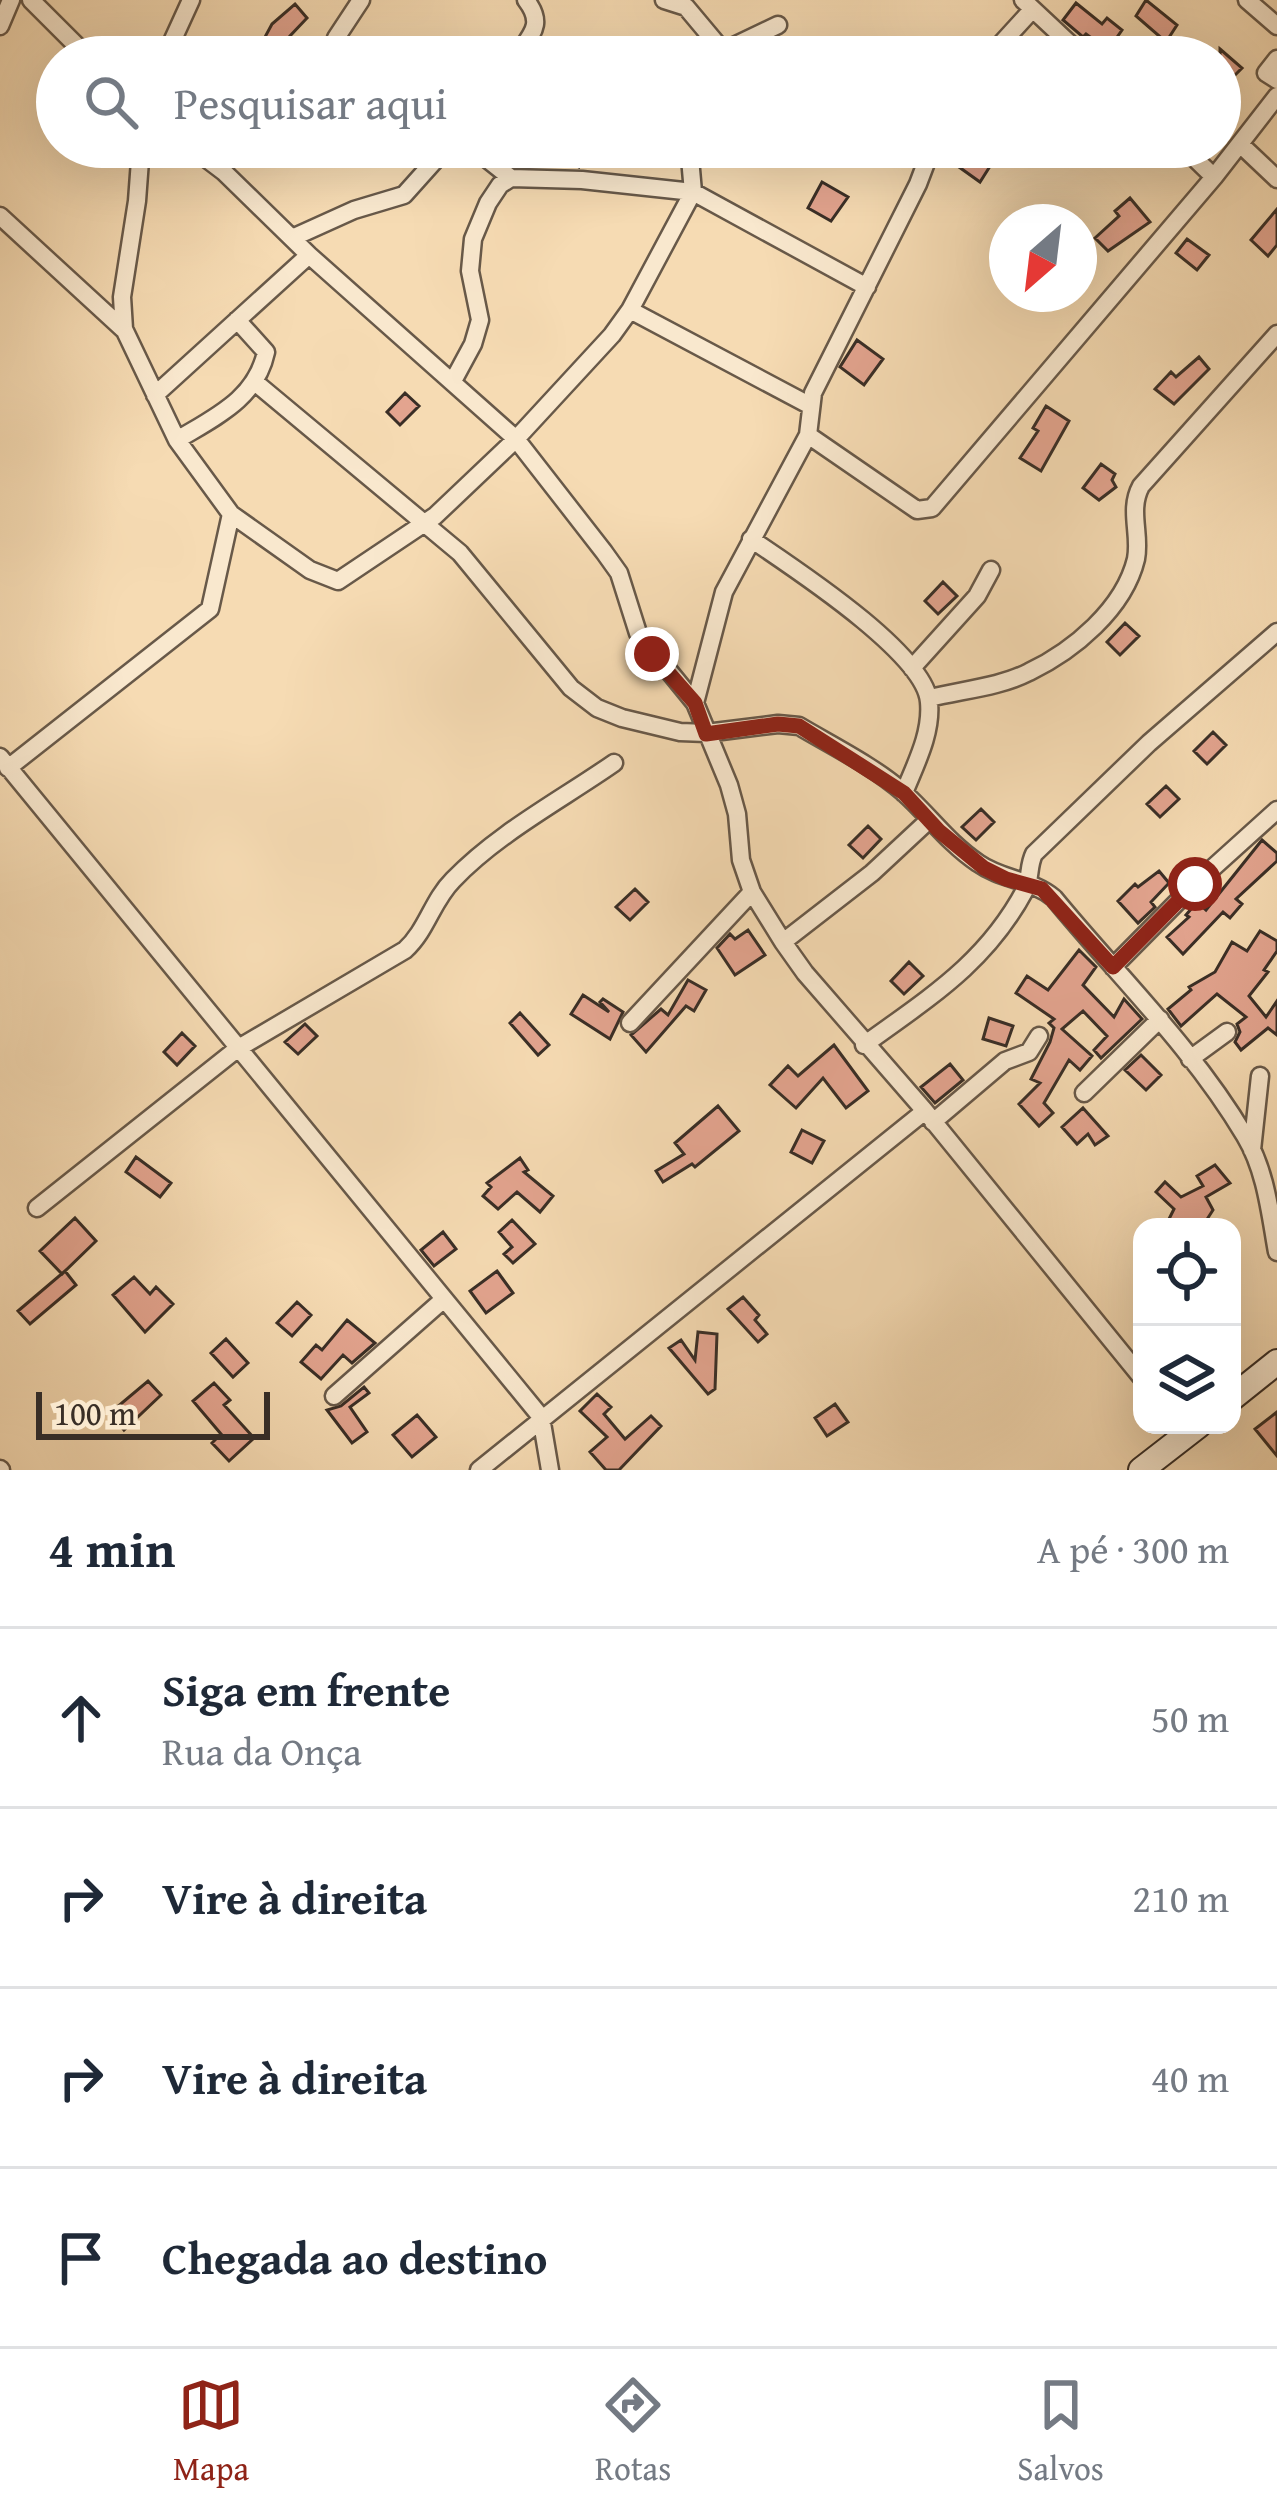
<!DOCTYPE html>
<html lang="pt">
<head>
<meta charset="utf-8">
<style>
  :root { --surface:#fff; --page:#f2f2f3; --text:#1f2937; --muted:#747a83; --line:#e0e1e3; --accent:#8f2418 }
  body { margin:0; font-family:"Gentium Book Plus",serif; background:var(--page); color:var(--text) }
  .controls { position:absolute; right:36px; bottom:36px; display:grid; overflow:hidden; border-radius:24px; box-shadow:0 12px 48px #0002 }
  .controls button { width:108px; height:108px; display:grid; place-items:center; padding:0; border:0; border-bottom:3px solid var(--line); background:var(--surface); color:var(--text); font:60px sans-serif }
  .compass { position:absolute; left:989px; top:204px; width:108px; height:108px; border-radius:50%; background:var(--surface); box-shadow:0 12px 48px #0002; rotate:208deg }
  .scale { position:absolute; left:36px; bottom:30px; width:234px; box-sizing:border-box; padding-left:12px; border:6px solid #392e26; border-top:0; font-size:33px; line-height:42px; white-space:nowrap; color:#392e26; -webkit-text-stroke:9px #f9e8ce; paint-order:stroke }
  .stop { position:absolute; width:36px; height:36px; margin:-27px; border:9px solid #8f2418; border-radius:50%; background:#fff }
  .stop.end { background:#8f2418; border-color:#fff; box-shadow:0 3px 12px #0008 }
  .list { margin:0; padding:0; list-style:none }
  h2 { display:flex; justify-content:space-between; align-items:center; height:156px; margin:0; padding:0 48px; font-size:51px }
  h2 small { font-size:39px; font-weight:400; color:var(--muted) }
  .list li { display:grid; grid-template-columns:78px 1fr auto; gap:36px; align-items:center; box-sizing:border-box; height:180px; padding:0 48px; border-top:3px solid var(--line) }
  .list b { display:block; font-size:45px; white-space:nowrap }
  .list p { margin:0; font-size:39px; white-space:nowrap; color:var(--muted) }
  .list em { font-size:39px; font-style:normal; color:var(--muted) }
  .icon { flex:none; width:66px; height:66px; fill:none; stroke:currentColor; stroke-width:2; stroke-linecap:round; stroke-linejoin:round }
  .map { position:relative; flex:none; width:1277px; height:1470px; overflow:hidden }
  .search { position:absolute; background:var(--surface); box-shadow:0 12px 48px #0002; left:36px; right:36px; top:36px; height:132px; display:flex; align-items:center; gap:30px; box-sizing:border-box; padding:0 42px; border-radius:66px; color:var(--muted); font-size:45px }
  .sheet { height:876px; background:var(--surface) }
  nav { display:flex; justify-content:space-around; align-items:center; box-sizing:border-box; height:168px; border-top:3px solid var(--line); background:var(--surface); font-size:33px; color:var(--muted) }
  nav a { display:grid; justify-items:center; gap:6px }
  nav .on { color:var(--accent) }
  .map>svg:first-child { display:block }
  .building { fill:#e3a48f; stroke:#392e26; stroke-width:3 }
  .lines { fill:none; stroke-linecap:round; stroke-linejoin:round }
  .minor-casing { stroke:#685949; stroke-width:21 }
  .secondary-casing { stroke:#392e26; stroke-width:28 }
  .minor { stroke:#f9e8ce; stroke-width:16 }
  .secondary { stroke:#f9e8ce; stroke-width:24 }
  .route { stroke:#8f2418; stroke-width:15 }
</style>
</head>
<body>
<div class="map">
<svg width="1277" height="1470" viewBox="0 0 1277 1470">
  <rect width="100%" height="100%" fill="#f6dbb3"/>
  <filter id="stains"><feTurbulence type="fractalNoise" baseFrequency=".00167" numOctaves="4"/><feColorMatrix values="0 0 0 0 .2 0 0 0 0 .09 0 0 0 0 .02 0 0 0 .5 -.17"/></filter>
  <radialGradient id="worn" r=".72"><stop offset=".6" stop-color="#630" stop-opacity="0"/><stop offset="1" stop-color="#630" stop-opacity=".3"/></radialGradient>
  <path class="building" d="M1146,0L1177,25L1166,42L1136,16Z
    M1076,3L1102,24L1107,18L1122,30L1108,50L1086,34L1083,37L1063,20Z
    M295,4L307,18L290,36L292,39L284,51L265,37L272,24Z
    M1220,49L1242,68L1220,90Z
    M542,147H593L579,167Z
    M961,147H976L994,160L980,182L952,162Z
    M822,182L848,197L831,221L808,208Z
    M1130,198L1150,222L1108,251L1095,238L1119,216L1115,211Z
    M1277,209V245L1268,256L1251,240Z
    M1187,239L1209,255L1197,270L1176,253Z
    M857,340L883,359L864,385L840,367Z
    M1199,357L1209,369L1174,404L1155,389L1171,372L1176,377Z
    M405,393L419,406L400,425L387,412Z
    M1046,406L1069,421L1041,471L1020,458L1038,431L1033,428Z
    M1101,464L1115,474L1112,480L1116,487L1099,500L1083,488Z
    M943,582L957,596L938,614L925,601Z
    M1125,623L1139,636L1120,655L1107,642Z
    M1213,732L1226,745L1207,764L1194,751Z
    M1166,786L1179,799L1160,817L1147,804Z
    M981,809L994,822L976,840L962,827Z
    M868,826L881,839L863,858L849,845Z
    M1262,840L1277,853V861L1236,899L1242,904L1230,918L1223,912L1183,954L1167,937L1189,917L1186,915L1197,902L1206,910Z
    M1159,871L1169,883L1151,902L1155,907L1138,923L1118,901L1135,884L1138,887Z
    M635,889L648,902L630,920L616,907Z
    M748,930L765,955L735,975L717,948L730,934L735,939Z
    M1260,931L1277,941V951L1264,970L1268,972L1249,996L1266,1017L1277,1001V1035L1268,1028L1241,1050L1235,1042L1240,1032L1237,1024L1246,1017L1217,994L1181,1026L1168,1009L1191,990L1189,987L1215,972L1232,942L1247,951Z
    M1079,950L1096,967L1083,985L1114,1017L1124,999L1142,1019L1101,1058L1094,1050L1107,1036L1083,1011L1062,1029L1092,1056L1080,1070L1069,1060L1044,1103L1053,1113L1039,1126L1019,1104L1040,1083L1031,1079L1050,1042L1054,1028L1049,1023L1054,1019L1016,993L1027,976L1048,990Z
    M909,962L923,976L904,994L891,981Z
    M688,980L706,990L694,1011L686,1006L646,1052L631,1035L661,1009L668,1015Z
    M583,995L609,1012L600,1002L603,999L623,1012L610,1039L571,1014Z
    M520,1013L549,1045L538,1055L510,1023Z
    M989,1018L1013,1026L1006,1046L983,1039Z
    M305,1024L317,1036L298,1054L285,1042Z
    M182,1033L195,1046L177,1065L164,1052Z
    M834,1045L868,1091L846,1108L823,1078L796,1108L770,1085L788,1066L798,1076Z
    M1141,1055L1161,1075L1146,1090L1125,1070Z
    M950,1064L963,1080L935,1103L921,1087Z
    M718,1106L739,1131L695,1167L692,1164L663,1182L656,1171L684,1154L675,1143Z
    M1083,1108L1108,1136L1095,1145L1088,1134L1077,1144L1062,1127Z
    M802,1130L824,1141L812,1163L791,1152Z
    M136,1157L171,1183L160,1197L126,1172Z
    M520,1158L528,1170L524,1172L553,1196L540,1212L517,1192L498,1209L483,1196L491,1187L487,1183Z
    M1215,1165L1230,1183L1206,1197L1213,1210L1202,1227H1165L1174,1209L1156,1192L1165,1182L1181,1197L1203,1186L1197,1176Z
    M75,1218L96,1241L62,1274L40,1251Z
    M512,1220L535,1244L513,1263L504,1254L512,1247L499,1232Z
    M443,1232L456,1249L434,1266L421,1250Z
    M65,1271L76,1285L30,1324L18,1311Z
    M497,1271L513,1293L486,1313L470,1291Z
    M134,1277L150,1294L156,1287L173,1304L145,1332L113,1295Z
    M743,1297L759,1315L755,1320L767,1334L758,1342L728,1309Z
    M297,1302L311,1315L292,1336L277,1323Z
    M347,1320L375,1343L352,1363L343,1355L321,1379L301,1362L316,1345L322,1350Z
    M698,1332L717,1334L715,1389L708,1394L669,1348L681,1340L695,1360Z
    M226,1339L248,1363L233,1377L211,1353Z
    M148,1381L161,1395L124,1430L110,1413Z
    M214,1383L230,1400L224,1405L254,1438L229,1461L212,1443L221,1434L193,1401Z
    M364,1387L369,1393L350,1407L367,1432L352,1443L327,1410L341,1406Z
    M597,1394L611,1407L604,1414L625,1439L651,1416L661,1426L619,1470H606L590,1452L607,1437L580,1411Z
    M835,1404L848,1422L827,1436L815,1418Z
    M1277,1412V1456L1255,1429Z
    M417,1415L436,1437L412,1457L393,1435Z"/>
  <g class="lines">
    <g class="minor-casing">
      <path id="minor" d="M31,0L88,57
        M664,0L686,7L722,50
        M1023,0L1084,57
        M1247,0L1277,26
        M0,26L11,0
        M165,57L191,0
        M358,57L336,38L361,0
        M516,57C531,34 545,25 526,0
        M711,57L778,25
        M989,57L1031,11
        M1277,59L1266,73L1277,80
        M1240,144L1277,179
        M141,147L137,201L122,297L124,329L177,440L231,514L310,570L338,581L435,516L516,439L612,335L630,310L693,192L689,147
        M191,147L224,172L309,255L516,439L604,552L619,573L638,633L695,703L729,785L737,814L741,860L752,892L783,942L805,973L925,1111L1142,1378
        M472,147L511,178
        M1214,177L1277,96
        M0,216L123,329
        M292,238L354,210L404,195L447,147
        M630,310L809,405
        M453,381L473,344L480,320L470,271L473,239L488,203L500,185L511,178L582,180L693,192L867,287
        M256,383L460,553L571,688L597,708L622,718L680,732L706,733L778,724L799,726C831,745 875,767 903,792C929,815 948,843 978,863C1002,880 1031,879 1054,898C1118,976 1193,1048 1245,1136C1266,1171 1270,1213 1277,1252
        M155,395L309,255
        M808,435L917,510L932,508L1214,177L1183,147
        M177,440C215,417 256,399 266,352L237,320
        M751,539C792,567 925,653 929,702C932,734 915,765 904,793
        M912,668L977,596L991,570
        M930,698C962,690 1000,687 1029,672C1073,651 1124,609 1136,559C1141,534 1128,510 1141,486L1277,334
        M695,703L724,592L808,435L813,393L918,184L932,147
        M0,757L541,1417L550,1470
        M8,768L210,609L231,514
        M783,942L872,873L929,820
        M1113,967L1195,884L1277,810
        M630,1023L752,892
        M864,1045C930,997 986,963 1025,890C1031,878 1028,866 1034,854L1149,743L1277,632
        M1190,1059L1227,1032
        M1084,1093L1160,1019
        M933,1122L1005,1061L1029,1052L1039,1036
        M1252,1150L1260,1076
        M37,1208L237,1049L405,950C427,930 432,901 453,880C498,833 561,800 614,763
        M334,1396L444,1299
        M0,1469L1,1470
        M479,1470L925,1111"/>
    </g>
    <g class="secondary-casing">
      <path id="secondary" d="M1232,1398L1277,1362
        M1141,1470L1199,1425"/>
    </g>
    <use href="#minor" class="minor"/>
    <use href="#secondary" class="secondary"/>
  </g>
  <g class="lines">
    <path class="route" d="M652,654L695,703L706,734L778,724L799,726L904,793L939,831L984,868L1006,879L1042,889L1113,967L1195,884"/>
  </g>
  <rect width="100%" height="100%" filter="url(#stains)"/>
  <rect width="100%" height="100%" fill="url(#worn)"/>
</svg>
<div class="controls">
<button><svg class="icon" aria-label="locate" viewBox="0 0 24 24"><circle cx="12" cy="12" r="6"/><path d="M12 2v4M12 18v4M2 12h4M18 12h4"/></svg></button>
<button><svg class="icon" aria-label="layers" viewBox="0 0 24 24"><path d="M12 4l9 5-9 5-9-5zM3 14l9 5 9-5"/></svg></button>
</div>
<svg class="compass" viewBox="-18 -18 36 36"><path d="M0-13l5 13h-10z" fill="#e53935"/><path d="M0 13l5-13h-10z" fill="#747a83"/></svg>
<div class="scale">100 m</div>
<div class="stop" style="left:1195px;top:884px"></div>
<div class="stop end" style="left:652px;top:654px"></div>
<div class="search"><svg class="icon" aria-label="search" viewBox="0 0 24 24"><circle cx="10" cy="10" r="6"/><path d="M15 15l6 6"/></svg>Pesquisar aqui</div>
</div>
<section class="sheet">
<h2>4 min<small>A pé · 300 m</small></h2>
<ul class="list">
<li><svg class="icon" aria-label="ahead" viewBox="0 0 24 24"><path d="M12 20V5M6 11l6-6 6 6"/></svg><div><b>Siga em frente</b><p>Rua da Onça</p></div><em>50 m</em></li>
<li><svg class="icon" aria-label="right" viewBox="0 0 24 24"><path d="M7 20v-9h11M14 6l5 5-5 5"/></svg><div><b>Vire à direita</b></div><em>210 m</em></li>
<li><svg class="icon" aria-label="right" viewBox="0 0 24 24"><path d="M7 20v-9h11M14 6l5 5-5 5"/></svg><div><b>Vire à direita</b></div><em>40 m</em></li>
<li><svg class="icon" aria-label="arrive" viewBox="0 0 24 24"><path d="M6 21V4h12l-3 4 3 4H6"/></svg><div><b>Chegada ao destino</b></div></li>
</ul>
</section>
<nav>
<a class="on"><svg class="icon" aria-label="map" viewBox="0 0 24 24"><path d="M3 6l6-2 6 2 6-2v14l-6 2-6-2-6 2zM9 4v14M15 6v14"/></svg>Mapa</a>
<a><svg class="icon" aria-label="directions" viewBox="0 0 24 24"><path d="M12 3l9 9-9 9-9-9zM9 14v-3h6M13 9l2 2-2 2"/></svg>Rotas</a>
<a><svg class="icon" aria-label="saved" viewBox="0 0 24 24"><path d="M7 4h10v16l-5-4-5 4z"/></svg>Salvos</a>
</nav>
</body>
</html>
